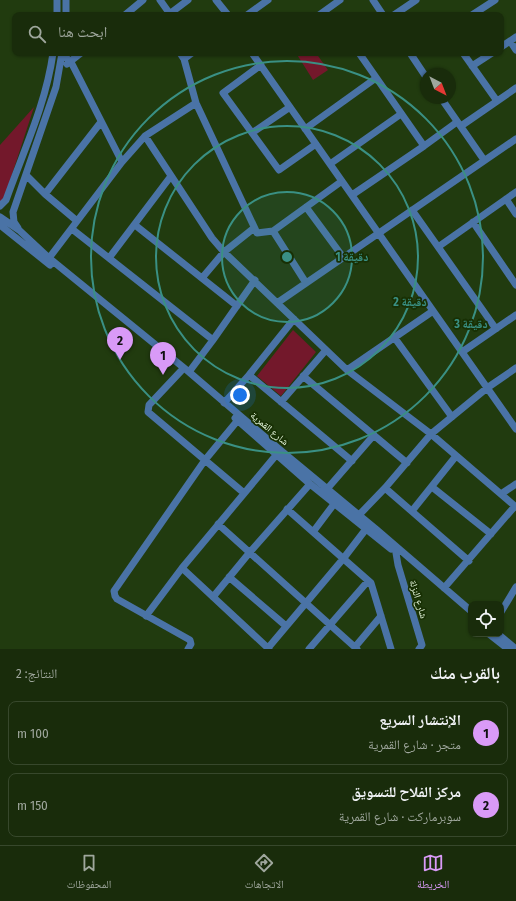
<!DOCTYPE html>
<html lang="ar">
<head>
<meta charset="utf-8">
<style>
  :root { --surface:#192c0b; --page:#263819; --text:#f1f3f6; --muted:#9fa79d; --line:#37482c; --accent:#d99af7 }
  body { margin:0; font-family:"Fira Sans Condensed","Noto Naskh Arabic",sans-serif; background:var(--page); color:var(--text); direction:rtl }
  .controls { position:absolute; right:12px; bottom:12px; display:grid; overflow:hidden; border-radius:8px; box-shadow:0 1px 3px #0004 }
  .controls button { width:36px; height:36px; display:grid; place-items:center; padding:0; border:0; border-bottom:1px solid var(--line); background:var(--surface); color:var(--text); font:20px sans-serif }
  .compass { position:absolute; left:420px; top:68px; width:36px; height:36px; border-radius:50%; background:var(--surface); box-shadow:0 1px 3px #0004; rotate:138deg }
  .you { position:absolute; left:240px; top:395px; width:14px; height:14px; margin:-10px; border:3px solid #fff; border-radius:50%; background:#1a73e8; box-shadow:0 0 0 6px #1a73e833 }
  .badge { display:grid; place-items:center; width:26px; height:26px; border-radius:50%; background:var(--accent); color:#111; font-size:13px; font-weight:700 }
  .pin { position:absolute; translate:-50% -33px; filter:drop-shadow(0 1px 2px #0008) }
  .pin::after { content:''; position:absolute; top:21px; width:14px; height:12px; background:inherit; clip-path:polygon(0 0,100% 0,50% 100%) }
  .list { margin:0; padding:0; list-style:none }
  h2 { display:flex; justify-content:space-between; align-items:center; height:52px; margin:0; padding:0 16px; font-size:17px }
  h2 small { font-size:13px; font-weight:400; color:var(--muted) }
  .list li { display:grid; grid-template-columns:26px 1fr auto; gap:12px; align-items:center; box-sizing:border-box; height:64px; margin:0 8px 8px; padding:0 8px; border:1px solid var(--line); border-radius:8px }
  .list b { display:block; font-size:15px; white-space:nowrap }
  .list p { margin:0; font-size:13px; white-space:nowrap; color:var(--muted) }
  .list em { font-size:13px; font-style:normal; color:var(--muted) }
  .icon { flex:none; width:22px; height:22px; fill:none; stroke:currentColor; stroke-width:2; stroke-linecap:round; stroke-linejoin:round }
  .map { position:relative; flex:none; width:516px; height:649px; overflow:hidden; direction:ltr }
  .search { position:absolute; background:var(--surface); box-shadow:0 1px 3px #0004; left:12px; right:12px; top:12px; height:44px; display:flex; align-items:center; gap:10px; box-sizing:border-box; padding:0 14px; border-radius:8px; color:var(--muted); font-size:15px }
  .sheet { height:196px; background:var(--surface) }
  nav { display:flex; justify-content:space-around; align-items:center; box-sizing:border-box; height:56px; border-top:1px solid var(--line); background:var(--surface); font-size:11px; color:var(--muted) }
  nav a { display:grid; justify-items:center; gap:2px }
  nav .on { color:var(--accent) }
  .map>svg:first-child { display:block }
  .green { fill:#73182b }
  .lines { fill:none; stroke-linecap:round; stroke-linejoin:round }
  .minor { stroke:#4a73a6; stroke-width:7 }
  .ring { fill:none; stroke:#3a9084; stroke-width:2 }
  .labels { text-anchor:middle; stroke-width:3.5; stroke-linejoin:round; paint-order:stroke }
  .street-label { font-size:10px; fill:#e7f8de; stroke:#183004 }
  .centre { fill:#3a9084; stroke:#183004; stroke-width:2 }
  .ring-label { font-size:12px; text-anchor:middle; font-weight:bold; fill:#3a9084; stroke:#183004; stroke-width:3.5; stroke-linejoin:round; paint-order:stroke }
</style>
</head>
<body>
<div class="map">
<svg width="516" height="649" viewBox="0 0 516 649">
  <rect width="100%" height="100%" fill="#213b0f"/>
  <path class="green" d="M296,53H316L328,70L313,80Z
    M34,107L4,199L0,202V145Z
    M293,330L316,352L281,396L257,376Z"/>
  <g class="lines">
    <path class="minor" d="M160,0L170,14
      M216,0L228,15
      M373,0L383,15
      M57,15V0
      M66,15V0
      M125,15L143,0
      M168,15L188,0
      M247,15L268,0
      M319,15L340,0
      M394,15L416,0
      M472,15L495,0
      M510,41L516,50
      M501,47L516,37
      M180,53L184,59L196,103L257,233L273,231L342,181
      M252,53L516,429
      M410,53L426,77
      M463,53L497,101
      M62,54L71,62L122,162
      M184,59L192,53
      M67,64L81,53
      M261,65L223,93L279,170L316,144
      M472,66L492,53
      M441,98L484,160
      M461,126L516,88
      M305,129L376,78
      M252,133L290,107
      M145,136L212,238L224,252L347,370L431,434L516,507
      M424,146L457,122
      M330,164L401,114
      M26,175L45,194L77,221
      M45,194L101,122
      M352,195L424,146L359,53
      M506,199L516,214
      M0,206L6,200C23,152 46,104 53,53
      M306,207L343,257
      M412,210L496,329
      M0,217L19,230L49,258L189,372L279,449L377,530L471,611
      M473,222L516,285
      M0,225L50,265
      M135,225L237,306
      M18,228L14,222L13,212L56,87L62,53
      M72,229L213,340
      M273,231L306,283
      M438,247L516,192
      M49,258L122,162L145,136L196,103
      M109,258L171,176
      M202,278L224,252L254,228
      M277,303L516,139
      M394,337L452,417
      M462,352L516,315
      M347,370L433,311
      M181,371L149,405L148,412L244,493
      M189,372L213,340L255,280
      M249,375L352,461
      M303,376L407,463
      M281,402L326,350
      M224,403L249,375L294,319
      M235,418L310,484L391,549
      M432,487L491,534
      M385,488L469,561
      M327,489L374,435
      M501,494L516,484
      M287,509L371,583L391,649
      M412,511L456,456
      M359,515L385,488L431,434L487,388L516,368
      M218,524L357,649
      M313,532L334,504
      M396,553L398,565L422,645L419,649
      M229,577L286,626
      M444,588L515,506
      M213,597L250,552L310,484
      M501,612L516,587
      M146,616L182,568
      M489,634L508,649
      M498,634L516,649
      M355,647L381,616
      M268,648L343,559L366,529
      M188,649L191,644L190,640L117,599L115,596L114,591L205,460L238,420
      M269,649L182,568L277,454
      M309,649L368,581"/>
  </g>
  <circle cx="287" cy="257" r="65" fill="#3a9084" fill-opacity=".12"/>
  <g class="ring">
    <circle cx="287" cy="257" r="65"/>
    <circle cx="287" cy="257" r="131"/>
    <circle cx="287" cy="257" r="196"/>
  </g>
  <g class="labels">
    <g class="street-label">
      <text transform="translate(270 428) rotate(40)" y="4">شارع القمرية</text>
      <text transform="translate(419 599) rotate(73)" y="4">شارع النزلة</text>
    </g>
  </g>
  <circle cx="287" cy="257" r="6" class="centre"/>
  <g class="ring-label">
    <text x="352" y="261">1 دقيقة</text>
    <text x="410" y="306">2 دقيقة</text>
    <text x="471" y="328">3 دقيقة</text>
  </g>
</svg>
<div class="controls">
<button><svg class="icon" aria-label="locate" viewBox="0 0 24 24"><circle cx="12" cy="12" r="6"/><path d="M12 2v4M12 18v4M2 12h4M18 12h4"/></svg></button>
</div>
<svg class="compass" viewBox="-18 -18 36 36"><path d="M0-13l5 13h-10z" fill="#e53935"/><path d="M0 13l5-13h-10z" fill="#9fa79d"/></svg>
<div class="you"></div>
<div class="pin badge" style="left:163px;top:375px">1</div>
<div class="pin badge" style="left:120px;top:360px">2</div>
<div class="search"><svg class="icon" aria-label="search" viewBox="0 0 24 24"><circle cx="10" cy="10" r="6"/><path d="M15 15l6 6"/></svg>ابحث هنا</div>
</div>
<section class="sheet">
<h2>بالقرب منك<small>النتائج: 2</small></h2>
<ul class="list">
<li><span class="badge">1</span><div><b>الإنتشار السريع</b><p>متجر · شارع القمرية</p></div><em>100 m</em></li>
<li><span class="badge">2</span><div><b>مركز الفلاح للتسويق</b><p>سوبرماركت · شارع القمرية</p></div><em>150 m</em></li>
</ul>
</section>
<nav>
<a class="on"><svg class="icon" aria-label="map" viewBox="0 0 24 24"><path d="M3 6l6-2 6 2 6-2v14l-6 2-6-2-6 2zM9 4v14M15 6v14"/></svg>الخريطة</a>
<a><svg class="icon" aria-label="directions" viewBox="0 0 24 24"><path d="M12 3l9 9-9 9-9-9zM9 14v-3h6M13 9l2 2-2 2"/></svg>الاتجاهات</a>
<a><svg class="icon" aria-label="saved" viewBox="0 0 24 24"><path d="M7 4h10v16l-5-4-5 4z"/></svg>المحفوظات</a>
</nav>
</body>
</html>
